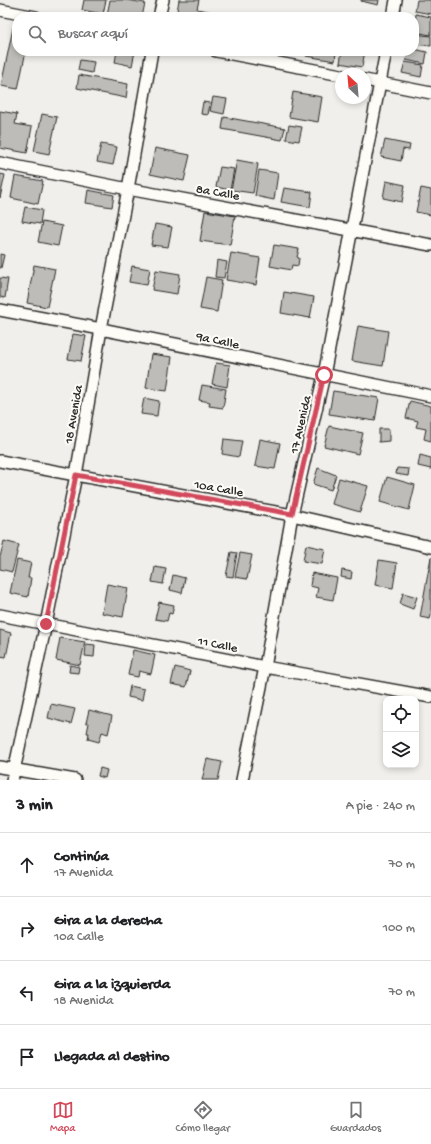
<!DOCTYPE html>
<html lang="es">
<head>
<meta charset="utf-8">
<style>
  :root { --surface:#fff; --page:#f6f6f6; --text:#202124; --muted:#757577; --line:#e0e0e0; --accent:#d1495b }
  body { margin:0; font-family:"Gochi Hand",sans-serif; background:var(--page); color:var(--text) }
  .controls { position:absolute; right:12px; bottom:12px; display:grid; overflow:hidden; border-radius:8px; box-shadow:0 2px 6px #0003 }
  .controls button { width:36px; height:36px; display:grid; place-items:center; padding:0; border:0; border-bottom:1px solid var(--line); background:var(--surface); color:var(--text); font:20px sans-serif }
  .compass { position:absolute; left:335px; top:68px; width:36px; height:36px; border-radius:50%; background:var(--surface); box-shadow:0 2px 6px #0003; rotate:334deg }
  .stop { position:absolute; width:12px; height:12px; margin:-9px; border:3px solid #d1495b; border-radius:50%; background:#fff }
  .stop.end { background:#d1495b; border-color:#fff; box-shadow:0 1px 4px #0008 }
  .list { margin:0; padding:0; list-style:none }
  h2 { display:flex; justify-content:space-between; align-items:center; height:52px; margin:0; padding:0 16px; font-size:17px }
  h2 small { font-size:13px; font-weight:400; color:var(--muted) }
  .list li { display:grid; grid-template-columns:26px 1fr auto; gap:12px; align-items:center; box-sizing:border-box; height:64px; padding:0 16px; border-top:1px solid var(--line) }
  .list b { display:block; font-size:15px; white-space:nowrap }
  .list p { margin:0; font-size:13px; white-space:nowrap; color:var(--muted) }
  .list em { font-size:13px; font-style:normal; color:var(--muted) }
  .icon { flex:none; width:22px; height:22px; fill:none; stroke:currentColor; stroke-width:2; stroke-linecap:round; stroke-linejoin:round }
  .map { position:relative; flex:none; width:431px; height:780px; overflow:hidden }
  .search { position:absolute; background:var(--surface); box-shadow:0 2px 6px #0003; left:12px; right:12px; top:12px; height:44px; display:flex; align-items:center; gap:10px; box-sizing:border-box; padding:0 14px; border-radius:16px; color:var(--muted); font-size:15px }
  .sheet { height:308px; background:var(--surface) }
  nav { display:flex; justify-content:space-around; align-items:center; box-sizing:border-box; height:56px; border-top:1px solid var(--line); background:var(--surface); font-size:11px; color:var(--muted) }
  nav a { display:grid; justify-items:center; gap:2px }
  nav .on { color:var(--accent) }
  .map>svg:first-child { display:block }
  .building { fill:#bdbcb8; stroke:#2b2b2b }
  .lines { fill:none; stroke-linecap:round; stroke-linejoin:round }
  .minor-casing { stroke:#2b2b2b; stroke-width:14 }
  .minor { stroke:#fdfcf7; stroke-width:11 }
  .route { stroke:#d1495b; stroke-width:5 }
  .labels { text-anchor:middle; stroke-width:4; stroke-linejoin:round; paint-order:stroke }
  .street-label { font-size:13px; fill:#2b2b2b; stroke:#fdfcf7 }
</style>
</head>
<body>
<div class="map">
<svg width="431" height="780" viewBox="0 0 431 780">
  <rect width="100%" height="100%" fill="#f0efeb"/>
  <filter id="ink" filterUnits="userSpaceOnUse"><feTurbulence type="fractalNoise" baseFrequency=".025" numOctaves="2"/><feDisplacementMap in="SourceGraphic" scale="8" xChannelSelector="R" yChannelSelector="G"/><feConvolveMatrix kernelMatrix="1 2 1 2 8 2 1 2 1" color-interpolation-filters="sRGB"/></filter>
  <g filter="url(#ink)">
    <path class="building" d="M84,0H106L103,14L82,10Z
      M110,0H126L145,3L142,17H116L107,15Z
      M179,0H199L197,9L239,17H176Z
      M361,0H379L378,5L361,1Z
      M417,0H431V14L415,11Z
      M416,14L431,17V35L414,32Z
      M13,28H17V51H26L18,89L1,86Z
      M414,34L431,36V46L414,44Z
      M414,49L427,52L425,64L406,60L408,51H414Z
      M117,51H135L132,66L115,62Z
      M307,51H336L335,61L306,56Z
      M342,51H365L362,67L340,63Z
      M80,60L94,62L92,73L78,70Z
      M405,62L423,65L421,77L402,73Z
      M79,75L128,84L126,98L77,88Z
      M293,92L322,97L318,122L289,117Z
      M213,97L227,99L224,114L210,111Z
      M203,102L210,103L208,115L201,114Z
      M0,111L17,114L15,124L32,127L27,153L0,148Z
      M42,114L57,117L49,154L34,151Z
      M224,117L285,128L282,140L222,129Z
      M289,125L302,127L299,141L286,139Z
      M385,140L410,145L409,150L403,149L401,161L381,157Z
      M101,144L117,147L113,165L97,162Z
      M155,148L190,155L184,181L150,174Z
      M237,160L258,164L253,193L231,190Z
      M220,167L234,169L230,190L216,187Z
      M259,170L278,173L274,200L255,196Z
      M0,174L5,175L0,198Z
      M15,176L43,181L38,204L11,198Z
      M386,181L405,185L402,202L383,198Z
      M284,188L312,192L310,207L281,202Z
      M421,188L431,190V215L416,212Z
      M88,190L114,195L112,207L86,203Z
      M25,207L42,210L40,224L22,221Z
      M205,211L235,216L230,245L200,241Z
      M42,222L62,226L58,246L38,242Z
      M155,224L172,227L168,247L151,245Z
      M274,245L299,249L297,257L299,258L298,266L292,265L291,270L270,266Z
      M231,253L260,258L256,285L226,280Z
      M0,254L4,255L1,268H0Z
      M217,260L227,262L224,278L215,277Z
      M34,265L55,269L47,307L27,303Z
      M132,266L150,269L147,285L129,282Z
      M156,270L180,274L177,294L152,290Z
      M206,277L222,280L217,312L200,309Z
      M0,278L8,279L5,298L0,297Z
      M284,292L314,297L310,318L281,313Z
      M358,326L388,331L383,366L352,361Z
      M73,334L86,336L81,361L68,359Z
      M151,354L172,357L167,391L146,388Z
      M216,363L230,365L227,387L212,384Z
      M202,385L226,389L223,408L209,406L210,402L199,400Z
      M333,391L379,398L375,421L329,414Z
      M144,398L159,401L157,416L141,414Z
      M410,401L431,406V441L424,439L426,429L416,427L418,421L406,418Z
      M329,426L363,433L358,454L324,446Z
      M379,429H389V441L379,442Z
      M224,439L242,441L239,457L222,454Z
      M260,439L280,443L275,469L255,466Z
      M420,455L431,458V469L418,466Z
      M318,468L336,475L331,490L313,484Z
      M397,468L409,469L408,476L396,474Z
      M387,477L415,485L409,510L380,502Z
      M339,478L368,486L360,512L332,504Z
      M4,541L19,545L12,572L0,569V557Z
      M306,545L325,549L322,564L303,561Z
      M231,552L237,553L233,577L226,576Z
      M240,553L252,555L247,579L235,577Z
      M431,557V615L430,619L420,617Z
      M17,560L31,563L28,578H31L28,597L10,593Z
      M379,560L397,563L393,588L375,585Z
      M155,567L166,569L163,584L152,582Z
      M342,570L352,572L351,579L341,577Z
      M312,573L337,578L333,600L316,597L318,588L310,586Z
      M173,575L185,578L182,593L170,590Z
      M107,584L128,588L123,617L102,613Z
      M403,593L417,597L413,609L400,604Z
      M159,602L174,605L172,614L169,613L167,621L155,619Z
      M0,630L11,633L6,657L0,656Z
      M60,638L85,642L80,665L56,660Z
      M86,644L95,645L94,657L85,656Z
      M133,650L155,655L151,674L139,671L138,677L128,675Z
      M70,665L79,667L78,673L69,672Z
      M175,667L190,671L186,687L171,684Z
      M130,686L144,689L142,700L128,697Z
      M51,704L75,709L71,724L48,718Z
      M89,710L112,716L108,734L102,732L99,742L88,739L89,733H87L89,723H86Z
      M207,759L222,762L218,780H202Z
      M100,768L107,770L105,778L98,776Z"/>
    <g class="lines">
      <g class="minor-casing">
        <path id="minor" d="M0,10L36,17
          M159,17L163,0
          M393,17L396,0
          M216,51L341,75
          M365,80L431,93
          M0,163L128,189L431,245
          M0,310L101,329L431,396
          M0,461L292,515L431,547
          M0,615L265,667L431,697
          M0,767L75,780
          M12,780L46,624L76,475L101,329L128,189L152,51
          M242,780L265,667L292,515L324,375L386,51"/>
      </g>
      <use href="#minor" class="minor"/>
    </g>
  </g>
  <g class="lines" filter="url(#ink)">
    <path class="route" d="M46,624L76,475L292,514L324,375"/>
  </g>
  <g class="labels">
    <g class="street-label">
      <text transform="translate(218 191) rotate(10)" y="5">8a Calle</text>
      <text transform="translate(218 339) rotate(12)" y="5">9a Calle</text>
      <text transform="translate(72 414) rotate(-80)" y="5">18 Avenida</text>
      <text transform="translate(299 424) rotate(-77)" y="5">17 Avenida</text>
      <text transform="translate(219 487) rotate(10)" y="5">10a Calle</text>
      <text transform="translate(218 643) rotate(11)" y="5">11 Calle</text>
    </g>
  </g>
</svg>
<div class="controls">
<button><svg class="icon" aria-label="locate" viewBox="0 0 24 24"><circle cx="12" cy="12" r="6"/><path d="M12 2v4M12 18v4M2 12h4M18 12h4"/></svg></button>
<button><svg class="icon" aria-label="layers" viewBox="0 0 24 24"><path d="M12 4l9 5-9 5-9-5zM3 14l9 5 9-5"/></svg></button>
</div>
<svg class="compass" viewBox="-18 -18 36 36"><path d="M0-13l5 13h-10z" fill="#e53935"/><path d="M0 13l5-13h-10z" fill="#757577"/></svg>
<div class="stop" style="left:324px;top:375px"></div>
<div class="stop end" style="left:46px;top:624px"></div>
<div class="search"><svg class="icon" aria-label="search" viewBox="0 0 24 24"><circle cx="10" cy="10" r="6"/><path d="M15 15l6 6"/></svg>Buscar aquí</div>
</div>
<section class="sheet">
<h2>3 min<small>A pie · 240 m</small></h2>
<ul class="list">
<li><svg class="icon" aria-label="ahead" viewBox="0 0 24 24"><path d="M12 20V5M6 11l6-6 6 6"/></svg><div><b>Continúa</b><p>17 Avenida</p></div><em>70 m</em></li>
<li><svg class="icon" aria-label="right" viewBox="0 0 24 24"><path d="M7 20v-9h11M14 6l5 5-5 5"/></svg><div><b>Gira a la derecha</b><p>10a Calle</p></div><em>100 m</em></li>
<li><svg class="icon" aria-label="left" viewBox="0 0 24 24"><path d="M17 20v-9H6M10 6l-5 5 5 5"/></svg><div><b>Gira a la izquierda</b><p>18 Avenida</p></div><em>70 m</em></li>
<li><svg class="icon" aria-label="arrive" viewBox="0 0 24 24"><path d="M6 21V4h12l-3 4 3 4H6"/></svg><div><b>Llegada al destino</b></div></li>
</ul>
</section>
<nav>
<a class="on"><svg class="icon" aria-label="map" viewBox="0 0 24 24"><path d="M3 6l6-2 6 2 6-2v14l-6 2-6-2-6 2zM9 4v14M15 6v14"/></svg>Mapa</a>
<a><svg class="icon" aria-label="directions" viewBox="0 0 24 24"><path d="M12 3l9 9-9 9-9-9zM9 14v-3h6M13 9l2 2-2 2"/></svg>Cómo llegar</a>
<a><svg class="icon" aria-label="saved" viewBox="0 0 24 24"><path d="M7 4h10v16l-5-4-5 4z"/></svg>Guardados</a>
</nav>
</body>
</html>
